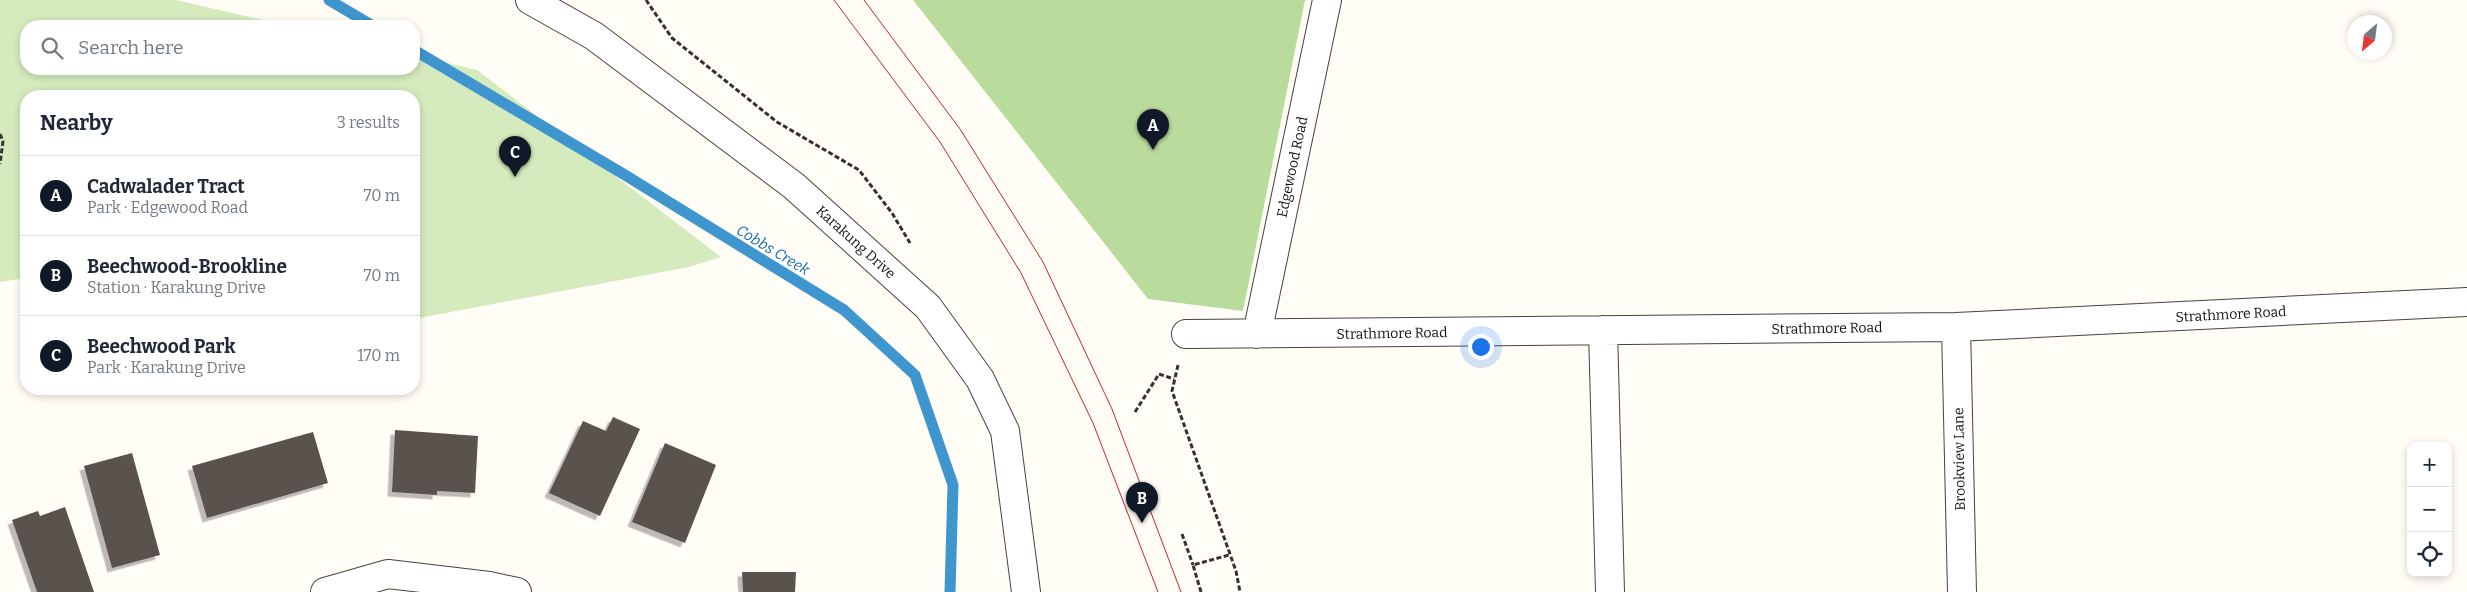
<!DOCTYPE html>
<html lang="en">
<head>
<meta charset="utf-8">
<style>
  :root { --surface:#fff; --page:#f2f2f3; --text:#1f2937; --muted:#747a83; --line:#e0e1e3; --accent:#111827 }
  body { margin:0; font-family:Bitter,serif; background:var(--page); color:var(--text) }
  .controls { position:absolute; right:15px; bottom:15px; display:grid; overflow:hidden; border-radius:10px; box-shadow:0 2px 8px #0003 }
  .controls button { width:45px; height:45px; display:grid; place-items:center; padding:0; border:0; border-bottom:1px solid var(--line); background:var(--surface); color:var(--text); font:25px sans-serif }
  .compass { position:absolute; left:2347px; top:15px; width:45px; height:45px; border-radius:50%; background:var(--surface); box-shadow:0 2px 8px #0003; rotate:208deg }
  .you { position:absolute; left:1480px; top:346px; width:18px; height:18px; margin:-12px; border:4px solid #fff; border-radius:50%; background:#1a73e8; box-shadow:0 0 0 8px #1a73e833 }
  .badge { display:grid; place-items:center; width:32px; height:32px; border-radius:50%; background:var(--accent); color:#fff; font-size:16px; font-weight:700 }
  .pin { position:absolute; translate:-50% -41px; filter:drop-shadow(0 1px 2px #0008) }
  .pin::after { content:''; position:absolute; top:26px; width:18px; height:15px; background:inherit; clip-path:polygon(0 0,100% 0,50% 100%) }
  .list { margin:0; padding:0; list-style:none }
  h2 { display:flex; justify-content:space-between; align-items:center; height:65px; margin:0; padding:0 20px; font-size:21px }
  h2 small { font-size:16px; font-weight:400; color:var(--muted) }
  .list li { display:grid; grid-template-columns:32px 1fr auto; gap:15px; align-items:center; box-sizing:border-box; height:80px; padding:0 20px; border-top:1px solid var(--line) }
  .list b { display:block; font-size:19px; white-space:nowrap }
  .list p { margin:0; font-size:16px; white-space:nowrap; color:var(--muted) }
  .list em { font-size:16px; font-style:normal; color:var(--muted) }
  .icon { flex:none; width:28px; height:28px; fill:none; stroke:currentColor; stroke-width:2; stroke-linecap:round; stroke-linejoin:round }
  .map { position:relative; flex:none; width:2467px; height:592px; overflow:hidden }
  .search { position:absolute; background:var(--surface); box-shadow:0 2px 8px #0003; left:20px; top:20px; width:400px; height:55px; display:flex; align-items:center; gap:12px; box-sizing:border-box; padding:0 18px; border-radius:20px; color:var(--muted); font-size:19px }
  .panel { position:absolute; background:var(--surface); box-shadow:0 2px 8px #0003; left:20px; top:90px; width:400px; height:305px; border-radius:20px }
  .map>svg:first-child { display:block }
  .green { fill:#d5ebbd }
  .forest { fill:#b9dc9c }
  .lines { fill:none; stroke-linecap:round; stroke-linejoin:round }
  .stream { stroke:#3f96cf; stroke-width:11 }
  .building { fill:#5a524d; filter:url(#shadow) }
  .minor-casing { stroke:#444; stroke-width:30 }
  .tertiary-casing { stroke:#444; stroke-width:30 }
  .path { stroke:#333; stroke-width:3; stroke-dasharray:5 2.5; stroke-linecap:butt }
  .minor { stroke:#fff; stroke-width:28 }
  .tertiary { stroke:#fff; stroke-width:28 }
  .tram { stroke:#c4262e; stroke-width:1 }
  .labels { text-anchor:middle; stroke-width:5; stroke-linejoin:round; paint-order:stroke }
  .street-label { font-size:14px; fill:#111; stroke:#fff }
  .water-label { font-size:15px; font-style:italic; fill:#1768a6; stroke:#fff }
</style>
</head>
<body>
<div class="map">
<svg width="2467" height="592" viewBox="0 0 2467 592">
  <defs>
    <filter id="shadow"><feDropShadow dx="-4.5" dy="4.5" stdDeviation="0" flood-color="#0004"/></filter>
  </defs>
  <rect width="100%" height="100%" fill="#fffdf5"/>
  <path class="green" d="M0,0H176L289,26H26V69H414V55L477,70L721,257L689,267L414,319V96H26V278L0,282Z"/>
  <path class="forest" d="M913,0H1305L1243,311L1148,299Z"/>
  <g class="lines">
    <path class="stream" d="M329,0L373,26
      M414,50L625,175L844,310L915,375L953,485L950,592"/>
  </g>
  <path class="building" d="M613,417L640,429L600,516L549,493L583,421L606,431Z
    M395,430L478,436L475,493L437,491V495L392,492Z
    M313,432L328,483L207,518L192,466Z
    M665,443L716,465L685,543L632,522Z
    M132,453L160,555L112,568L84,466Z
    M65,507L94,592H37L12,520L38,511L40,516Z
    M742,572H796L795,592H743Z"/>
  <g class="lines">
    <g class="minor-casing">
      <path id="minor" d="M1956,327L1962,592
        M1603,330L1610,592
        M1186,334L1956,327L2467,302
        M1257,334L1327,0
        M325,592L388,574L489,586L517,592"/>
    </g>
    <g class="tertiary-casing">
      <path id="tertiary" d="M530,0L594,36L794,186L928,307L980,379L1005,431L1026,592"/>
    </g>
    <path class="path" d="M646,0L672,38L777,122L859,170L892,213L910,243
      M0,134L3,141L0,164
      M1178,365L1172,391L1236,571L1240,592
      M1135,412L1159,374L1174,379
      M1182,534L1193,565
      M1201,592L1193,565L1229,555"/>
    <use href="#minor" class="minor"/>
    <use href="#tertiary" class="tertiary"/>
    <path class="tram" d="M834,0L940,142L1021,273L1093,423L1158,592
      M864,0L960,129L1043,262L1112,409L1181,592"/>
  </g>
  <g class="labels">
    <g class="street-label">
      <text transform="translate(1292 167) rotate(-78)" y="5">Edgewood Road</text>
      <text transform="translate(856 242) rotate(42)" y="5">Karakung Drive</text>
      <text transform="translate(2231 314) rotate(-3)" y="5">Strathmore Road</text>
      <text transform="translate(1827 328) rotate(-1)" y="5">Strathmore Road</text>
      <text transform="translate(1392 333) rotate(-1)" y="5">Strathmore Road</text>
      <text transform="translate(1959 459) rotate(-91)" y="5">Brookview Lane</text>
    </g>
    <g class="water-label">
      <text transform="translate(773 250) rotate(31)" y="5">Cobbs Creek</text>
    </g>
  </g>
</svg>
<div class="controls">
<button>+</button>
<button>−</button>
<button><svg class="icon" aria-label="locate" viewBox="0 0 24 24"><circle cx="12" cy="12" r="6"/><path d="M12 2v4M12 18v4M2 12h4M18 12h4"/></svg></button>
</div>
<svg class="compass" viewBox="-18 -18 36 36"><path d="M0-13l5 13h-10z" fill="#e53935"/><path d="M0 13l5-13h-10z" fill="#747a83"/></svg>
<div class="you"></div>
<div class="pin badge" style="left:1153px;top:150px">A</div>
<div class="pin badge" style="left:1142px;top:523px">B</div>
<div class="pin badge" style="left:515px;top:177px">C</div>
<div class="search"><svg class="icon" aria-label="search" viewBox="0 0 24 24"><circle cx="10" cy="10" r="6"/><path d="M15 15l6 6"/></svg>Search here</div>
<section class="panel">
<h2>Nearby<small>3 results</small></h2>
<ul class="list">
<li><span class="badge">A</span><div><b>Cadwalader Tract</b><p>Park · Edgewood Road</p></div><em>70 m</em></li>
<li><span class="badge">B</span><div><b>Beechwood-Brookline</b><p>Station · Karakung Drive</p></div><em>70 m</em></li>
<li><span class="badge">C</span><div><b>Beechwood Park</b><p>Park · Karakung Drive</p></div><em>170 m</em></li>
</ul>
</section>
</div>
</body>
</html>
